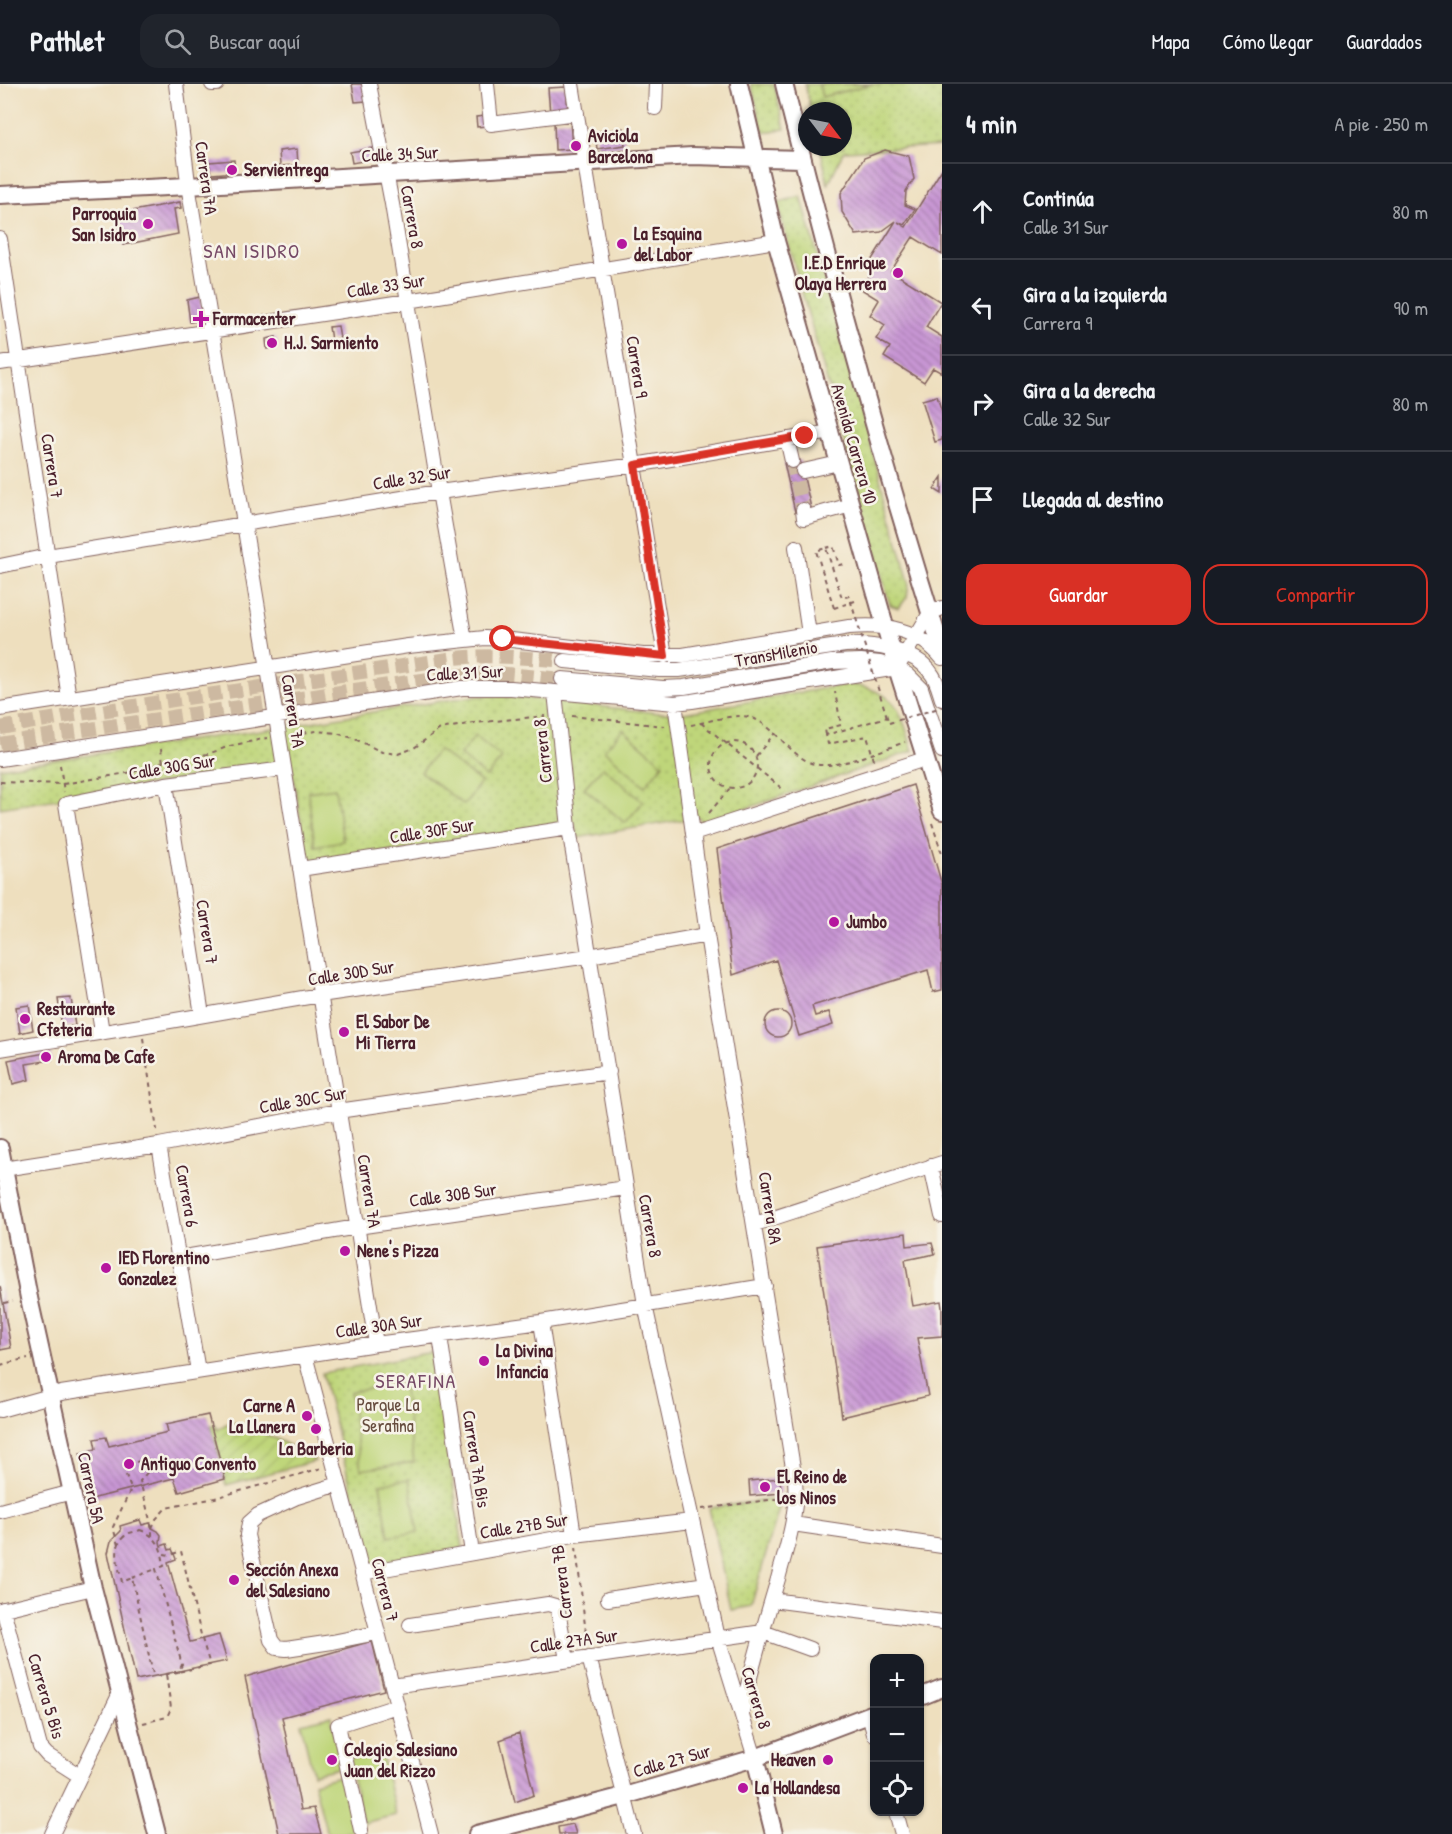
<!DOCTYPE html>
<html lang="es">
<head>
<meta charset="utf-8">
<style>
  :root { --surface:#171b24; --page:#20242c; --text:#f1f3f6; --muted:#9ea1a6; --line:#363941; --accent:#d93025 }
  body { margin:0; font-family:"Patrick Hand",sans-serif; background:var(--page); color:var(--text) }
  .controls { position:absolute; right:18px; bottom:18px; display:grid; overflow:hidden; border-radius:12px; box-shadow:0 2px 4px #0004 }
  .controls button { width:54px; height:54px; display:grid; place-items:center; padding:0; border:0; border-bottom:2px solid var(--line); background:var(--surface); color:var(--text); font:30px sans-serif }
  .compass { position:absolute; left:798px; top:18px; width:54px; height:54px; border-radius:50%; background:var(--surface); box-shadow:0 2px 4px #0004; rotate:122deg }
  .stop { position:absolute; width:18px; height:18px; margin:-14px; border:4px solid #d93025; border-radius:50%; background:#fff }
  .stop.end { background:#d93025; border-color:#fff; box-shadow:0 2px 6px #0008 }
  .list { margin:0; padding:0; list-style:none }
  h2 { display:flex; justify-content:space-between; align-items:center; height:78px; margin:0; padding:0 24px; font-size:26px }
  h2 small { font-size:20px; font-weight:400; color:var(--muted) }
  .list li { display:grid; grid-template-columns:39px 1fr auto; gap:18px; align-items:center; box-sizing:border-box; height:96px; padding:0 24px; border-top:2px solid var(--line) }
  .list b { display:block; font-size:22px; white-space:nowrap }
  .list p { margin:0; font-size:20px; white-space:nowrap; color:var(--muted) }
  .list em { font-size:20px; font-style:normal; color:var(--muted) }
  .actions { display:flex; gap:12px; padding:18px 24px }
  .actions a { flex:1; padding:14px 0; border:2px solid var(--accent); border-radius:18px; text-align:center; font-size:21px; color:var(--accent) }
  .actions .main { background:var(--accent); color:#fff }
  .icon { flex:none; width:33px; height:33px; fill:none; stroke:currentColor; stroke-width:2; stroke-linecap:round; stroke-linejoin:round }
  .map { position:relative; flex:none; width:942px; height:1750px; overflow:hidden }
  header { display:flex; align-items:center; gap:36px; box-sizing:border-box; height:84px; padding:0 30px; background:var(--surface); border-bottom:2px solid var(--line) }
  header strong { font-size:28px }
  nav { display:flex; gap:33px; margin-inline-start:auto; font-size:21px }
  .search { width:420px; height:54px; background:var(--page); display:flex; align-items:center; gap:15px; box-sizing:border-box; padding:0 21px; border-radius:18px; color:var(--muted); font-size:22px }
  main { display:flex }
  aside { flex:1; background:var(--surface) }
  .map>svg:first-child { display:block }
  .grass { fill:url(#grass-dots); stroke:#847a52; stroke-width:1.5 }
  .garden { fill:url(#garden-furrows); stroke:#847a52; stroke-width:1.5 }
  .pitch { fill:#bfd67a; stroke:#847a52; stroke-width:1.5 }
  .building { fill:url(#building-back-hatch) }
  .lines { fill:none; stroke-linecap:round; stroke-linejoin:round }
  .minor-tunnel { stroke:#cdb9a1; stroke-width:14; stroke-dasharray:14 7; stroke-linecap:butt }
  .minor-casing { stroke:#83625e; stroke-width:16 }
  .major-casing { stroke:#83625e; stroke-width:20 }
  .path { stroke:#83625e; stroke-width:2; stroke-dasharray:4.5 4.5; stroke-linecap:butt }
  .minor { stroke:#fff; stroke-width:14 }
  .major { stroke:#fff; stroke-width:16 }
  .path-bridge { stroke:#83625e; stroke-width:2; stroke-dasharray:4.5 4.5; stroke-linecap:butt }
  .route { stroke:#d93025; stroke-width:8 }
  .poi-dot { fill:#b5179e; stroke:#f7f3e8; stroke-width:2 }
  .labels { text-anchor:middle; stroke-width:5; stroke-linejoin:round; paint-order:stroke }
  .poi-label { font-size:18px; font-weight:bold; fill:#4a1f2b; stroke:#f7f3e8; text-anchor:start }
  .street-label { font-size:18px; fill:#4a1f2b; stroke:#f7f3e8 }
  .park-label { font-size:18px; fill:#674d3f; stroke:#f7f3e8 }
  .neighbourhood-label { font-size:20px; letter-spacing:1.5px; fill:#764966; stroke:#f7f3e8 }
</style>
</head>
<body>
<header>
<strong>Pathlet</strong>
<div class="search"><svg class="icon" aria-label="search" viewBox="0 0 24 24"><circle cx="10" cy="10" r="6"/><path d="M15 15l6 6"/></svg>Buscar aquí</div>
<nav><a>Mapa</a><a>Cómo llegar</a><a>Guardados</a></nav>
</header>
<main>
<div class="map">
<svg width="942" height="1750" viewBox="0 0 942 1750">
  <defs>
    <pattern id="grass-dots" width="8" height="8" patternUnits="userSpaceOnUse" patternTransform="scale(1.5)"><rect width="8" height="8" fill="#bfd67a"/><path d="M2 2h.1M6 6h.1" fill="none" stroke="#a6b76a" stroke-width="1.8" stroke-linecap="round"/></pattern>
    <pattern id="garden-furrows" width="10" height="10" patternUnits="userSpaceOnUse" patternTransform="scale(1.5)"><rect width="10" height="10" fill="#bfd67a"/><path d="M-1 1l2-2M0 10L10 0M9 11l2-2" fill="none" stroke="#a6b76a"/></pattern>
    <pattern id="building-back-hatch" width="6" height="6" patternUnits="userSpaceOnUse" patternTransform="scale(1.5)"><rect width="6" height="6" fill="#c896d4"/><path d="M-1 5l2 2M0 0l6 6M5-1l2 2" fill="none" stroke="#a47aac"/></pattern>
  </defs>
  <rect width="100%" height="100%" fill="#f7f3e8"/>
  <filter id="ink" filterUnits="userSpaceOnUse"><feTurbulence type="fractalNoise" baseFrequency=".0167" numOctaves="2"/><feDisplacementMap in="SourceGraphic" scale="12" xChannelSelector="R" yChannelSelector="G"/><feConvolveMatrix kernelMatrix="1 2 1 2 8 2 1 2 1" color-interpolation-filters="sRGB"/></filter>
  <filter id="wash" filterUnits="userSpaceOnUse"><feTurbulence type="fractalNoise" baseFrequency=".008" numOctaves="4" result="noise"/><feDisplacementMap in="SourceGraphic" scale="24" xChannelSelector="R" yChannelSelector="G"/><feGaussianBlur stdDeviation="1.35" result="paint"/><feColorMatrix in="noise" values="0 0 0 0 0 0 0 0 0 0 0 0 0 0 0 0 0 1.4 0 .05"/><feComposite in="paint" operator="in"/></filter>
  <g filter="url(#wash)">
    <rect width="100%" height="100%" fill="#eedfbe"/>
    <path class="grass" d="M751,0H774L785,45L763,48Z
      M805,0H942V62L844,67L828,100L820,63H843V27H811Z
      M801,112L909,498L907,513L899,524L890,521L777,119Z
      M850,600C898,608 900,626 913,667L701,740L699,733L577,754L575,739L308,781L291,679L0,724V684L261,646L461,614L490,611L534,615L659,629H684Z
      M433,1268L463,1464L370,1480L322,1289Z
      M782,1414L751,1522L731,1526L709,1424Z"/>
    <path class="garden" d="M236,1339L264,1349L311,1372L315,1377L226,1401L211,1341H216L217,1346L226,1340Z"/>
    <path class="pitch" d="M819,0H872L822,13Z
      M623,645L663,680L645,702L604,666Z
      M475,652L502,674L486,693L460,671Z
      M438,666L481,698L464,721L421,688Z
      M603,683L643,718L625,739L584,704Z
      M335,704L343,757L315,762L308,708Z
      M403,1300L414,1378L361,1386L350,1308Z
      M409,1395L418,1448L389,1453L380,1400Z
      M331,1632L343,1683L313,1690L301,1639Z
      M381,1667L396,1731L363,1739L348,1675Z
      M343,1691L357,1747L343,1750H327L314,1699Z"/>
    <g id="blocks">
      <path class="building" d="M352,0H363L366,17L355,18Z
        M566,3L568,28L550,30L548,4Z
        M485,32L486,42L477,43L476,33Z
        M570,36L572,65L555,66L554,37Z
        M623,44L625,61L597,65L595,48Z
        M372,64L374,75L352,79L350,68Z
        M297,65L298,81L280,82L279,67Z
        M885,66L909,72L914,95L906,107L905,121L915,125L904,141L898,138L906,143L942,85V171L913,153L891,187L941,218L926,243L942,253V289L933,284L924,298L884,273L890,263L876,255L885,241L870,231L879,216L861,205L877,180L871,177L896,137L881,148L856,151L842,128L841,109L864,74Z
        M234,76L235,88L212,90L210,86L209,78Z
        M180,118L181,124L174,125L178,150L123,161L117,130Z
        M200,213L204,236L190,238L187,216Z
        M338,242L340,255L331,256L329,243Z
        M276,253L278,263L267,265L266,255Z
        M937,312L942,328V356L935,358L922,316Z
        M800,376L811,424L795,428L784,379Z
        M942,393V410L934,405Z
        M913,701L942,801V906L933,908L928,886L812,922L815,932L829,928L833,941L799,952L776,876L733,891L717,765Z
        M71,914L75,942L62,943L58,915Z
        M29,921L33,946L20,949L16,923Z
        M765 940a13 13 0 1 1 26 0a13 13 0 1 1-26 0Z
        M50,968L52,976L26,980L29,996L13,1000L8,976Z
        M906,1149L907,1162L932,1159L935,1170L905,1176L913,1222L941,1217L942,1224V1252L917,1254L928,1312L842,1333L817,1162Z
        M0,1202L11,1264L0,1266Z
        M208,1331L225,1395L179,1408L174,1394L91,1415L80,1369L96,1365L94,1355L106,1353L109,1362L168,1348L166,1340Z
        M780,1394L781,1409L750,1412L749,1397Z
        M140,1436L142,1441L150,1439L152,1444L158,1447L161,1451L160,1458L161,1462L167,1460L169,1466L172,1465L176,1475L168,1478L190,1558L219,1551L227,1577L136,1596L108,1469L111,1457L121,1447L120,1442Z
        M372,1557L384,1606L282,1633L301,1726L314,1724L321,1750H279L245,1593Z
        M519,1649L534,1711L515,1718L500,1656Z
        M573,1740L576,1750H559L558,1743Z"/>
    </g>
  </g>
  <g filter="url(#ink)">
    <use href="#blocks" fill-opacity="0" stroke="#83625e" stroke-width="1.5"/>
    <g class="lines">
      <path class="minor-tunnel" d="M792,377L803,426
        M0,644L74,631L455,574C492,570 528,574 565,577
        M0,660L63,649L449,592L495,589L562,595"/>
      <g class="minor-casing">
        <path id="minor" d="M176,0L189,107L276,633L376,1260
          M212,0H217
          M369,0L392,120L439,408L465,556
          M487,0L491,40L577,29
          M572,0L665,572
          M655,24L656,0
          M0,155L69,614
          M0,279L408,217L776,157
          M787,355L792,377
          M803,387L839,379
          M803,426L804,434L851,421
          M796,463L809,550
          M0,482L48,472L439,408L635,381L831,348
          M565,577L659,586H679L845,561C871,560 915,565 931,589C937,596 939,606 942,615
          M562,595L663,604L684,603L832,578L861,577L880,579L897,584L908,591L921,604L942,667
          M555,608L569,744L645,1221L718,1554L755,1674
          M675,619L707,851L795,1396C798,1432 787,1461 778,1495C765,1539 751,1583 742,1628
          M0,625L408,562L485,554L503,555L643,571H683L849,543C886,540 917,544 942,574
          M0,675L462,604H511L675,619L692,617L897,584L930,529L942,524
          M166,700L202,931
          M693,750L925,675
          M300,785L569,744
          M102,948L66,720L166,700L284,685
          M0,965L141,942L320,911L589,872L707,851
          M159,1061L198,1287
          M931,1082L942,1132
          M3,1085L159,1061L338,1027L609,988
          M755,1140L942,1079
          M179,1174L357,1143L626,1104
          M541,1238L574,1451
          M440,1252L472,1469
          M305,1271L431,1750
          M0,1326L61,1309L376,1260L541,1238L765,1202
          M339,1400L297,1413L258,1431L249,1439L247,1451L271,1556L277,1564L286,1565L332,1558L377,1549
          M0,1427L72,1408
          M793,1440L942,1462
          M362,1489L574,1451L692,1437
          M608,1515L706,1500
          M772,1516L942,1538
          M3,1525L40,1663L47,1671L80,1692
          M0,1526L93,1504
          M410,1541L548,1520L555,1522L558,1527L567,1576
          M589,1573L634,1750
          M392,1602L763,1548L810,1565
          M869,1631L874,1650
          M896,1728L902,1750
          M361,1746L338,1641L397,1622
          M52,1750L120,1609"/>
      </g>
      <g class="major-casing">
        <path id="major" d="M739,0L776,157L897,584L942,727
          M784,0C831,191 883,380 942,567
          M0,111L188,102L692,72L802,75
          M0,1064L29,1214L93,1504L157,1750
          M920,1613L942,1604
          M755,1674L774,1750
          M477,1750L624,1712L755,1674L874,1629"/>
      </g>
      <path class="path" d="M826,464L833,462L839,481L844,480
        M834,524L855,517
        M572,632L665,642
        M701,639L785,707
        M691,641C707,638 725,632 741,632C773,632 791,680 821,681C843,683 884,665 905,658
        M294,650L317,647L336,649L353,654L382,668L398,670L414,664L440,645L474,639L545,632
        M826,651L825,645L841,641L835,608
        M711 681a23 23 0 1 1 46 0a23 23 0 1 1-46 0Z
        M161,665L164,686
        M756,672L775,649
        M874,676L867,652L828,660L826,651L887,633L889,639
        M60,681L64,708
        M0,698L63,700L133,688L163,678L208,670L230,662L267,654
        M709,729L730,704
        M932,739L942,770
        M143,954L157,1046
        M4,1219L13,1217
        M0,1281L28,1274
        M136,1378L148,1375L150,1385L140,1397L152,1444V1452
        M702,1425L783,1414
        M152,1444L156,1435L166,1424L215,1414L322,1384
        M140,1446C158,1452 162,1465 164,1482L156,1485L182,1581L178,1588L158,1592L153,1590L132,1494L122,1498C119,1484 111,1461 126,1451C129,1448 136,1448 140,1446Z
        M118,1461L113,1443L131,1405L126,1391
        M576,1463L587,1559
        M164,1470L170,1471L181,1467L202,1555L210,1581L178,1588
        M132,1494L156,1485
        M143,1639L167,1633L171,1624L166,1590"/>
      <use href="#minor" class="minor"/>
      <use href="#major" class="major"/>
      <path class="path-bridge" d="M834,524L816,467L826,464L842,514L849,512L887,633
        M889,639L942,623"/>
    </g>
  </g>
  <g class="lines" filter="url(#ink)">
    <path class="route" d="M503,555L665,572L635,381L805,352"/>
  </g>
  <g class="poi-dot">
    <circle cx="576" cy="62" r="6"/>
    <circle cx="232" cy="86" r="6"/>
    <circle cx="148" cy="140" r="6"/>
    <circle cx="622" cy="160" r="6"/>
    <circle cx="898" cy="189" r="6"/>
    <path d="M198 226h6v6h6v6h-6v6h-6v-6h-6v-6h6z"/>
    <circle cx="272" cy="259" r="6"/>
    <circle cx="834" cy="838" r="6"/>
    <circle cx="25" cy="935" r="6"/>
    <circle cx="344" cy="948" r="6"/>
    <circle cx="46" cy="973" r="6"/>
    <circle cx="345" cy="1167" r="6"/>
    <circle cx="106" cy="1184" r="6"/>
    <circle cx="484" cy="1277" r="6"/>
    <circle cx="307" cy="1332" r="6"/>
    <circle cx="316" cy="1345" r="6"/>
    <circle cx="129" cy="1380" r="6"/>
    <circle cx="765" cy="1403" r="6"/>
    <circle cx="234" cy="1496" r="6"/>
    <circle cx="332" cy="1676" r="6"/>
    <circle cx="828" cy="1676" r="6"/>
    <circle cx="743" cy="1704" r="6"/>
  </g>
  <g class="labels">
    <g class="poi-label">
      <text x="588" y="58">Aviciola<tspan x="588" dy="21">Barcelona</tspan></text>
      <text x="244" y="92">Servientrega</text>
      <text x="136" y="136" text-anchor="end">Parroquia<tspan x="136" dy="21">San Isidro</tspan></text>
      <text x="634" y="156">La Esquina<tspan x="634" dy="21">del Labor</tspan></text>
      <text x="886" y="185" text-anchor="end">I.E.D Enrique<tspan x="886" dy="21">Olaya Herrera</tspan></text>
      <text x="213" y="241">Farmacenter</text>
      <text x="284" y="265">H.J. Sarmiento</text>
      <text x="846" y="844">Jumbo</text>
      <text x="37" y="931">Restaurante<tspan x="37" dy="21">Cfeteria</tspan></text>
      <text x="356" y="944">El Sabor De<tspan x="356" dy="21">Mi Tierra</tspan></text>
      <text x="58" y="979">Aroma De Cafe</text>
      <text x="357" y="1173">Nene's Pizza</text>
      <text x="118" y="1180">IED Florentino<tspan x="118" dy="21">Gonzalez</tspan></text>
      <text x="496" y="1273">La Divina<tspan x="496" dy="21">Infancia</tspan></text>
      <text x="295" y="1328" text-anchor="end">Carne A<tspan x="295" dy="21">La Llanera</tspan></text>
      <text x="316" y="1371" text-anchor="middle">La Barberia</text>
      <text x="141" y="1386">Antiguo Convento</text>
      <text x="777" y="1399">El Reino de<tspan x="777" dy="21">los Ninos</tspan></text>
      <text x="246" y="1492">Sección Anexa<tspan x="246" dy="21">del Salesiano</tspan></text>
      <text x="344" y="1672">Colegio Salesiano<tspan x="344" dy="21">Juan del Rizzo</tspan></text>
      <text x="816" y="1682" text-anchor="end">Heaven</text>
      <text x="755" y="1710">La Hollandesa</text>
    </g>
    <g class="street-label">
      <text transform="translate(400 70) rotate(-3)" y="6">Calle 34 Sur</text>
      <text transform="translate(206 94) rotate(82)" y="6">Carrera 7A</text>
      <text transform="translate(412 133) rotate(80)" y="6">Carrera 8</text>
      <text transform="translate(386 202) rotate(-9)" y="6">Calle 33 Sur</text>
      <text transform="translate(637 283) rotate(81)" y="6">Carrera 9</text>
      <text transform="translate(854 360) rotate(74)" y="6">Avenida Carrera 10</text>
      <text transform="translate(52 382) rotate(81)" y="6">Carrera 7</text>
      <text transform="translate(412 394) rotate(-9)" y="6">Calle 32 Sur</text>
      <text transform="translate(776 570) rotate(-10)" y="6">TransMilenio</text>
      <text transform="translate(465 589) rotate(-3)" y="6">Calle 31 Sur</text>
      <text transform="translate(293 627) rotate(81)" y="6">Carrera 7A</text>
      <text transform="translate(543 667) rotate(-96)" y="6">Carrera 8</text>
      <text transform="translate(172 683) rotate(-9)" y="6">Calle 30G Sur</text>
      <text transform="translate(432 747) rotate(-9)" y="6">Calle 30F Sur</text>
      <text transform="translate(207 848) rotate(81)" y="6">Carrera 7</text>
      <text transform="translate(351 889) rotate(-9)" y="6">Calle 30D Sur</text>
      <text transform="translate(303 1016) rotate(-10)" y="6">Calle 30C Sur</text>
      <text transform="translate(369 1107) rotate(81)" y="6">Carrera 7A</text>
      <text transform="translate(453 1111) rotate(-8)" y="6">Calle 30B Sur</text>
      <text transform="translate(187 1112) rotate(80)" y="6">Carrera 6</text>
      <text transform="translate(770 1124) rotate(81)" y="6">Carrera 8A</text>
      <text transform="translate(650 1142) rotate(80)" y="6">Carrera 8</text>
      <text transform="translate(379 1242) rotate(-8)" y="6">Calle 30A Sur</text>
      <text transform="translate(476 1375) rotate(81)" y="6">Carrera 7A Bis</text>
      <text transform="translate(91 1404) rotate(78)" y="6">Carrera 5A</text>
      <text transform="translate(524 1442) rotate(-9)" y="6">Calle 27B Sur</text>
      <text transform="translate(562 1498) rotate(-97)" y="6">Carrera 7B</text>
      <text transform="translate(385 1506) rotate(76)" y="6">Carrera 7</text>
      <text transform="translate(574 1557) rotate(-8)" y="6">Calle 27A Sur</text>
      <text transform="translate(46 1612) rotate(73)" y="6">Carrera 5 Bis</text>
      <text transform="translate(756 1614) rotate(73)" y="6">Carrera 8</text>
      <text transform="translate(672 1677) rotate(-16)" y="6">Calle 27 Sur</text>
    </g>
    <g class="park-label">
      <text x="388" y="1327">Parque La<tspan x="388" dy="21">Serafina</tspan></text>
    </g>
    <g class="neighbourhood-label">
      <text x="252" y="174">SAN ISIDRO</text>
      <text x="416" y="1304">SERAFINA</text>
    </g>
  </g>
</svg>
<div class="controls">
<button>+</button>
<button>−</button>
<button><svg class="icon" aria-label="locate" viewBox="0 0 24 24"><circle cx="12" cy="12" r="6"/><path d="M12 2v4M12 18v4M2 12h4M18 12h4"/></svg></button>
</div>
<svg class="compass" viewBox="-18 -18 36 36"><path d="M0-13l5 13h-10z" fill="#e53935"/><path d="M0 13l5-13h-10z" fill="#9ea1a6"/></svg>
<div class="stop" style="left:503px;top:555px"></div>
<div class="stop end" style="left:805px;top:352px"></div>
</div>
<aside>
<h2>4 min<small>A pie · 250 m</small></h2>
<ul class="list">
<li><svg class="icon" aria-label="ahead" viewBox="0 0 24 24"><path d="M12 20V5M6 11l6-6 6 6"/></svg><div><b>Continúa</b><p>Calle 31 Sur</p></div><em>80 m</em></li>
<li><svg class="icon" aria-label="left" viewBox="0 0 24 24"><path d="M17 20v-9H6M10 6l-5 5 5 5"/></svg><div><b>Gira a la izquierda</b><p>Carrera 9</p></div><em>90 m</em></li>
<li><svg class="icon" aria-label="right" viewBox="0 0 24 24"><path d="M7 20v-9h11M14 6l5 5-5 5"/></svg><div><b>Gira a la derecha</b><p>Calle 32 Sur</p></div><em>80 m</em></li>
<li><svg class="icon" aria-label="arrive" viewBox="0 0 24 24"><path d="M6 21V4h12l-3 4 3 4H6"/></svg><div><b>Llegada al destino</b></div></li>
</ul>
<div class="actions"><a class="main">Guardar</a><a>Compartir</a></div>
</aside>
</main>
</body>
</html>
